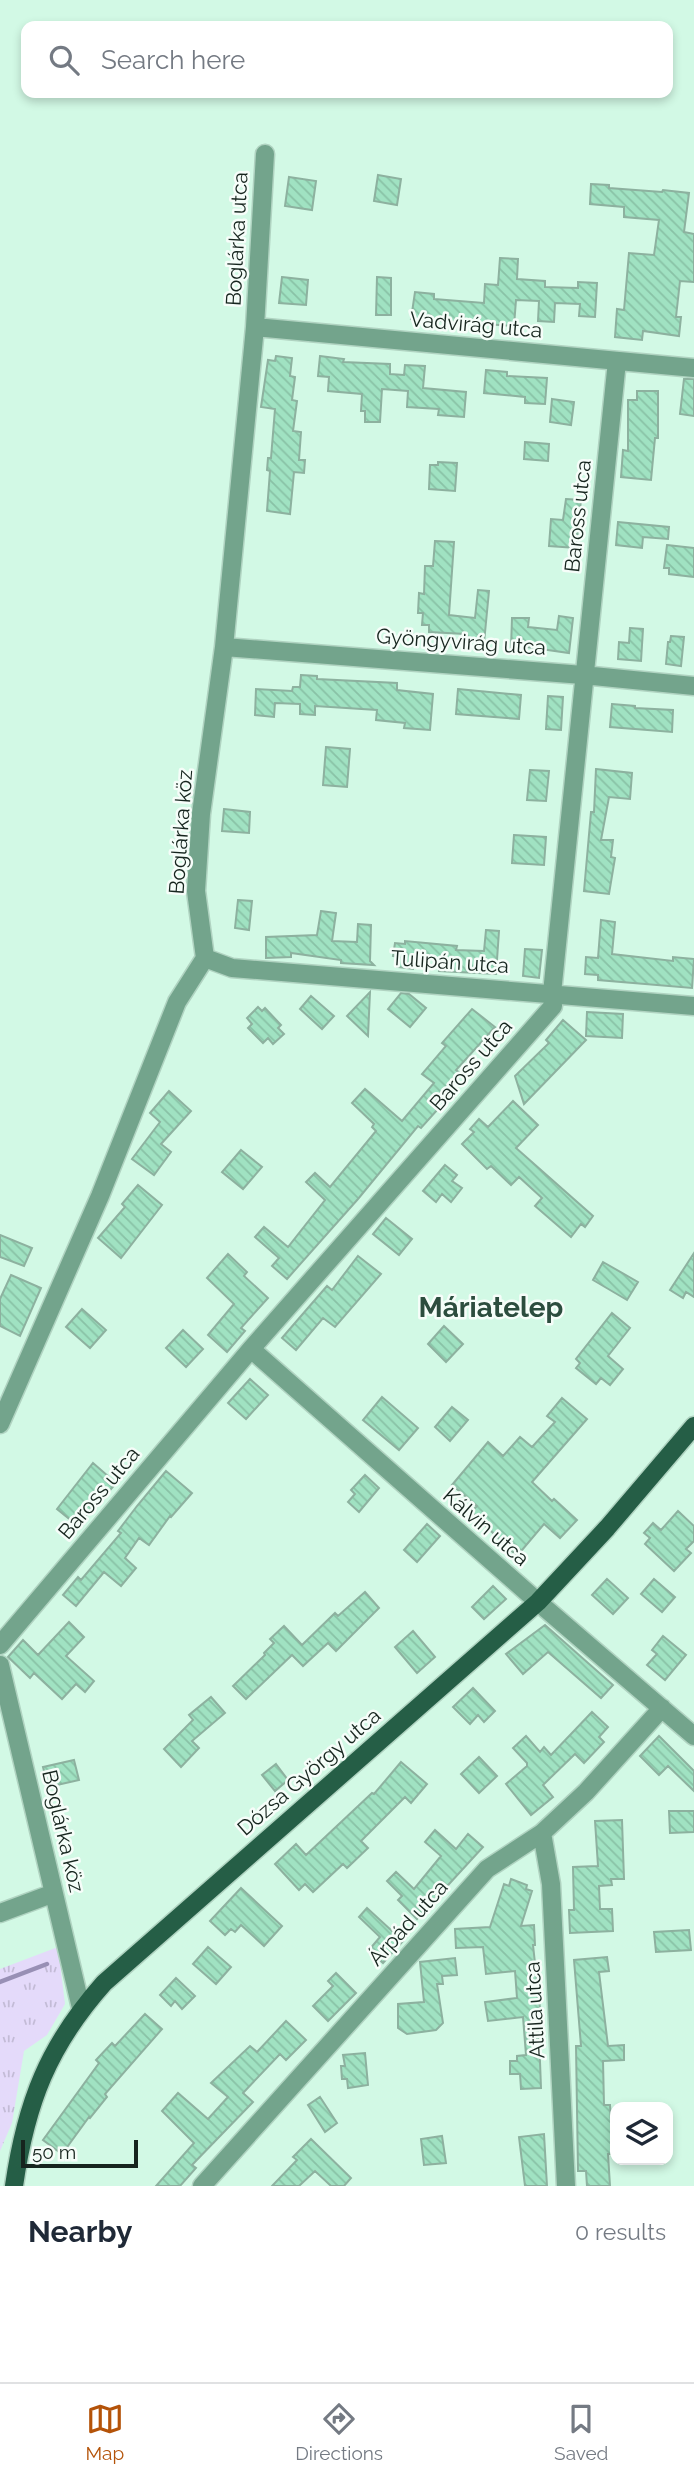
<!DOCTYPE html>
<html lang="en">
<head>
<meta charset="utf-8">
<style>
  :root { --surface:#fff; --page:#f6f6f7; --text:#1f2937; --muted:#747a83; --line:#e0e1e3; --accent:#b45309 }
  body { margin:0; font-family:Raleway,sans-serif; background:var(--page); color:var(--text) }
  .controls { position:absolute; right:21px; bottom:21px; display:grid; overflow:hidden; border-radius:14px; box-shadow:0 4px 10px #0003 }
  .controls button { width:63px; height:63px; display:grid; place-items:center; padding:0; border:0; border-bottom:2px solid var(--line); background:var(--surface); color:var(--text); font:35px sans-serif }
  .scale { position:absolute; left:21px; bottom:18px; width:117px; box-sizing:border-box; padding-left:7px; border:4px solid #16251e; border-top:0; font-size:19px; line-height:24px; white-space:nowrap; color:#16251e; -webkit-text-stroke:5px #f6fdf9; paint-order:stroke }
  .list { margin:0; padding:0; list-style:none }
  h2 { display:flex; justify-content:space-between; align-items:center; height:91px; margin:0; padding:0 28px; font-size:30px }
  h2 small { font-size:23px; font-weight:400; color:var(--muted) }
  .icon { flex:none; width:38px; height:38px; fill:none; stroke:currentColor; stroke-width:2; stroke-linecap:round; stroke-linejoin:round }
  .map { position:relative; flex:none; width:694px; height:2186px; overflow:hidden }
  .search { position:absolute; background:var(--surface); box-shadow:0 4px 10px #0003; left:21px; right:21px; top:21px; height:77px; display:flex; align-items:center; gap:18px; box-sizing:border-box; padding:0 24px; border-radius:14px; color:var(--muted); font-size:26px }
  .sheet { height:196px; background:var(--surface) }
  nav { display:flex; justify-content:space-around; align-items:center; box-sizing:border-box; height:98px; border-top:2px solid var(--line); background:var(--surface); font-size:19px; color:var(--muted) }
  nav a { display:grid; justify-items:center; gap:4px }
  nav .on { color:var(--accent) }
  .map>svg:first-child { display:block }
  .grass { fill:url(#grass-tufts) }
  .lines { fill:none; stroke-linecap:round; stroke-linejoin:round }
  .stream { stroke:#9890b5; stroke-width:4.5 }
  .building { fill:url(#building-back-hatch); stroke:#8db19f; stroke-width:2 }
  .minor-casing { stroke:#b0d3c1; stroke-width:21 }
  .major-casing { stroke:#b0d3c1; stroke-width:21 }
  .minor { stroke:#73a48c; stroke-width:18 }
  .major { stroke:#255e46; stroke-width:18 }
  .labels { text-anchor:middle; stroke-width:5; stroke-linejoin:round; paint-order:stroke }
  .street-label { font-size:21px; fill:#16251e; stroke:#f6fdf9 }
  .district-label { font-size:28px; font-weight:bold; fill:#2c4d3e; stroke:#f6fdf9 }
</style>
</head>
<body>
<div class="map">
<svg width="694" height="2186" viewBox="0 0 694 2186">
  <defs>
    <pattern id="grass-tufts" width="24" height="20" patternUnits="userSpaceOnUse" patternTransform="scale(1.75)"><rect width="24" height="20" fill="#e4dafa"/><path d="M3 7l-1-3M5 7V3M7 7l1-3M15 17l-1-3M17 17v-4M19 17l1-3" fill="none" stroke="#c3bbd6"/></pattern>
    <pattern id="building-back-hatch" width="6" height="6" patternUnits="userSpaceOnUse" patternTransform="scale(1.75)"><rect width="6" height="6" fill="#a0e2c2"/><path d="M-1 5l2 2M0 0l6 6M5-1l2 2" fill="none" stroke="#89c2a6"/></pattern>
  </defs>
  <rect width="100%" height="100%" fill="#d2f9e5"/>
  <path class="grass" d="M58,1947L65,2004L47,2035L24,2051L12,2123L0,2151V1969Z"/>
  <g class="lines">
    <path class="stream" d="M0,1982L47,1964"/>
  </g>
  <path class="building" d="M378,175L401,179L397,205L374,201Z
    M289,177L316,181L312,210L285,206Z
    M591,184L609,185V188L662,192L663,190L689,193L684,232L694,234V282L680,281L676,317H681L679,336L643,331L642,340L615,337L617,309L624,310L629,253L654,255L659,220L624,217V207L590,204Z
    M500,258L518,259L517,279L545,281V287L578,288V282L597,283L595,317L579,316L580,304L555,303L554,322L538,321L539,301L516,300L514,326L411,319L415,292L434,294V299L484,303L485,284L498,285Z
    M282,277L308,280L306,305L279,303Z
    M377,277L391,278V315H376Z
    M276,356L292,358L290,376L295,377L292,400L297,401L293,431L301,432L299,460H305L304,473L294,472L290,514L267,511L270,471L267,470L268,458H271L275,409L261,407L268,360L275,361Z
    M320,356L344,359L343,362L390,364V374L404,375L405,365L425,366L423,388L466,392L464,417L438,415L439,409L407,407L408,391L382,389L380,422H365V411H361L362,394L328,391L329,377L318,376Z
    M486,370L507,372V376L547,378L545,404L525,403V397L484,393Z
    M684,379H694V416L680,414Z
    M637,391H658V438H655L651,480L621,477L623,450L628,451V400H637Z
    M552,399L574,402L571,425L550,422Z
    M525,442L549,444L548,461L524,459Z
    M438,462L457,463L455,491L429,489L430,465H438Z
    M566,499L581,500L576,548L549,546L551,519L563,520Z
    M618,522L669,527L668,539L643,537L642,548L616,545Z
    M435,541L454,542L449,615L475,618L478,590L489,591L484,643L465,641V634L429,632V625H422L423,613H418L419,593L424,594L425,566H433Z
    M667,545L694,548V577L669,574V568H664Z
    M559,616L573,618L569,653L527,647L511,648L512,618H529L528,627L557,630Z
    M630,628L643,629L641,661L618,659L619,642L629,643Z
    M671,636L684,637L681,666L666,664L668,642H670Z
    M301,675L317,676V679L397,683V690L433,694L430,730L404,728L405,723L376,720L377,710L315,706V715L300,714V704L275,703L274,717L255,715L256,689L292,691L293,687H300Z
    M458,689L521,695L519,719L456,714Z
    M548,696L563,697L561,730L546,729Z
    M612,704L635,706V708L673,710L672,732L610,727Z
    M326,747L350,749L347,787L323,785Z
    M596,769L632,773L630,799L609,797L601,840H613L611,857L615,858L609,894L584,891L591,812H594Z
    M530,770L549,771L546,801L527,800Z
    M224,809L250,812L249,833L222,831Z
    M514,835L546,837L544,865L512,863Z
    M238,900L252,901L249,930L235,928Z
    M321,911L336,913L332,941L357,942L358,924L371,925L370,961L374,965L341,963V960L291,953V957L266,958V937L317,935Z
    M601,920L615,922L612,954L673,961V957L694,959L692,988L598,980V975L585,974L586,957L598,958Z
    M486,930L499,931L496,974L439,971L440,959L414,956L413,969L397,967L398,957L393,956L395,943L405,944V941L457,946L456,950L484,951Z
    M525,949L542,950L539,978L523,976Z
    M370,992L368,1036L347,1016Z
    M401,993L409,994L426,1008L410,1027L388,1009Z
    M311,996L334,1016L322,1029L300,1009Z
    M258,1007L262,1011L265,1008L281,1025L278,1028L284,1034L273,1044L268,1038L263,1043L248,1028L252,1024L247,1018Z
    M472,1009L495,1027L456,1070L460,1073L434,1105L438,1109L421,1128L418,1126L358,1199L287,1279L272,1266L279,1258L255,1237L264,1227L288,1247L325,1200L306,1182L315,1173L330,1187L376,1131L372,1127L374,1124L352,1103L365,1089L402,1121L434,1083L422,1074L446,1046L442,1043Z
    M587,1012L623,1014L622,1038L586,1036Z
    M563,1020L586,1040L524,1104L515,1076L549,1043L546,1040Z
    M169,1091L191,1111L161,1144L171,1152L154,1175L132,1159L160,1122L150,1113Z
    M513,1101L538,1125L516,1148L593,1216L585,1227L581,1224L571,1237L535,1206L542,1198L519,1177L511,1185L491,1166L487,1169L462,1144L474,1132L470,1129L479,1119L488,1127Z
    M241,1150L262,1167L243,1189L222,1172Z
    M445,1165L457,1175L452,1181L462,1188L451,1202L442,1194L436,1202L423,1191Z
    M138,1185L162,1205L121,1258L98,1238L125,1207L122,1204Z
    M386,1218L412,1239L399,1255L373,1234Z
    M0,1235L32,1248L24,1266L0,1257Z
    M694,1253V1297L686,1292L683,1298L670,1290Z
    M228,1254L247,1272L244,1276L268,1298L241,1328L245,1331L227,1352L208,1335L234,1304L207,1278Z
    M358,1256L381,1274L335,1327L323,1318L296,1350L282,1338L327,1286L332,1290Z
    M603,1262L638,1282L627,1300L593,1280Z
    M11,1275L41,1288L20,1336L0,1326V1299Z
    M82,1309L106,1330L90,1348L66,1327Z
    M612,1313L630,1328L608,1356L623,1369L610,1385L601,1378L596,1384L576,1368L580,1363L576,1359Z
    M444,1326L463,1344L446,1362L428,1344Z
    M183,1330L203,1349L186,1367L166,1348Z
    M250,1379L268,1395L246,1419L228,1403Z
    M382,1397L418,1428L399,1450L363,1420Z
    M562,1398L587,1419L532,1482L552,1501L554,1499L577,1520L560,1538L544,1524L517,1556L471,1512L477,1506L452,1485L488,1442L503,1456L520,1437L532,1447L555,1422L547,1416Z
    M452,1407L468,1420L450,1441L435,1427Z
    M93,1463L116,1483L100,1502L98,1500L78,1526L57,1509Z
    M166,1471L192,1493L171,1517L170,1516L149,1545L139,1538L125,1558L136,1568L121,1586L104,1572L76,1606L63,1595L78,1577L81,1580L121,1533L118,1531L137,1506Z
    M365,1475L379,1488L359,1512L348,1502L355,1494L351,1490Z
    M678,1511L694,1526V1541L686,1549L691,1553L674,1571L645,1544L650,1538L644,1533L653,1523L661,1530Z
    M427,1524L440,1536L417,1562L404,1550Z
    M607,1579L628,1598L613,1614L592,1595Z
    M654,1579L675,1597L662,1612L641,1594Z
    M493,1586L506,1599L484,1619L472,1607Z
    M365,1592L379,1608L336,1651L328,1643L303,1666L292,1655L246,1699L233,1686L265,1655L264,1653L274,1643L270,1639L284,1626L302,1645L335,1613L338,1616Z
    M69,1622L84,1637L66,1656L94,1681L85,1692L76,1684L62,1699L34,1673L30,1678L8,1657L23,1640L38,1655Z
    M545,1625L613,1685L601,1698L548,1652L523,1674L506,1654Z
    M413,1631L435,1657L417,1673L395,1647Z
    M663,1636L686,1655L665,1680L647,1665L657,1654L652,1650Z
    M473,1688L495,1711L484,1722L478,1715L470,1724L453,1707Z
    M211,1697L225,1713L192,1741L199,1748L181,1767L164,1749L193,1720L189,1715Z
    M592,1712L608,1727L599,1737L604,1742L584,1763L575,1754L543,1785L553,1797L531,1815L506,1784L527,1766V1763L513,1748L526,1736L540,1752L544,1747L551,1755Z
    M659,1736L694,1771V1791L668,1766L659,1775L640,1756Z
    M479,1757L497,1776L479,1793L461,1774Z
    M74,1760L79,1780L48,1787L43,1767Z
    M401,1762L427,1784L411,1803L405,1797L361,1841L368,1848L347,1868L343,1864L313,1892L305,1884L299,1890L275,1864L296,1844L306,1855L372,1793L374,1794Z
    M276,1764L288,1780L275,1791L262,1775Z
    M669,1811H694V1832L670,1833Z
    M622,1820L624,1879H611L612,1885L599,1886L600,1909H612L613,1931L570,1933L569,1910H574L573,1867L598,1866L595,1821Z
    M435,1830L456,1849L468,1834L483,1847L417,1919L398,1900L402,1896L387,1881L396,1872L414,1889L441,1856L425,1842Z
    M511,1879L527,1885L526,1889L532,1891L521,1926L534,1925L535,1945H533L543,2035H539L541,2088L521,2089L520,2074H510V2061H517V2056L526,2055L523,2017L488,2021L485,2002L517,1998L515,1971L486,1974L483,1947L456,1948L455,1929L490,1927L504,1884L509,1886Z
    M241,1888L282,1926L264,1946L241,1925L235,1932L231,1929L225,1935L210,1921Z
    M367,1908L403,1941L383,1963L369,1950L380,1937L359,1917Z
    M689,1930L691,1950L656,1952L654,1932Z
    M208,1947L231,1967L216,1984L193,1964Z
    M607,1957L609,1971L599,1972L608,2046L624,2045V2060L603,2061L604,2105H610L612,2138H615V2154H608L610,2186H587L586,2171H578L576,2046H581L574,1960Z
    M455,1958L457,1975L442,1976L443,1984H437L443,2023L436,2030L407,2034L398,2028V2004L424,2002L420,1962Z
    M336,1973L356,1993L328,2021L313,2006L333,1986L328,1981Z
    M176,1978L195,1996L182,2009L175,2001L171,2006L160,1995Z
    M145,2014L162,2029L105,2094L107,2097L90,2118L89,2117L62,2154L43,2140L99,2063L96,2060L112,2043L115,2046Z
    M286,2021L306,2040L286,2060L280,2054L243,2093L253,2102L192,2165L196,2168L180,2186H156L194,2143L162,2111L178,2093L208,2119L228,2097L211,2083L250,2046L257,2052Z
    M365,2053L368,2085L348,2088L347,2079H342L341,2066H345L343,2055Z
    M320,2097L337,2123L325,2132L308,2105Z
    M544,2134L547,2186H525L519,2137Z
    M442,2136L446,2163L424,2165L421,2139Z
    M311,2139L351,2178L344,2186H331L315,2171L299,2186H272L297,2160L293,2157Z"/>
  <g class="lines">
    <g class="minor-casing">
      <path id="minor" d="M255,327L694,368
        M224,647L583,675L694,686
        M205,958L232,968L694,1006
        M251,1349L538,1602L694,1736
        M0,1424L100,1196L177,1002L205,958L196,891L201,814L224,647L255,327L265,154
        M0,1645L251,1349L553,1006L552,993L617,361
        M0,1665L81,2008
        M542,1833L551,1884L566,2186
        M0,1913L46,1896
        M202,2186L487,1869L542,1833L586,1792L662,1708"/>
    </g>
    <g class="major-casing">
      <path id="major" d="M14,2186C26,2103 48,2046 104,1983L538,1602L607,1528L694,1426"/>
    </g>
    <use href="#minor" class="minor"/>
    <use href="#major" class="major"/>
  </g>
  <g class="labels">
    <g class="street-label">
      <text transform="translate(237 239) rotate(-87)" y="7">Boglárka utca</text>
      <text transform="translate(476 325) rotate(5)" y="7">Vadvirág utca</text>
      <text transform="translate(578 516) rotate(-84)" y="7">Baross utca</text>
      <text transform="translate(461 642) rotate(4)" y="7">Gyöngyvirág utca</text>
      <text transform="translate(181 832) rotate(-86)" y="7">Boglárka köz</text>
      <text transform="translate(450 962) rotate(4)" y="7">Tulipán utca</text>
      <text transform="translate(471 1065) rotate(-49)" y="7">Baross utca</text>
      <text transform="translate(99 1493) rotate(-50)" y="7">Baross utca</text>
      <text transform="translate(486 1527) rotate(41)" y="7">Kálvin utca</text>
      <text transform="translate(309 1772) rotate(-41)" y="7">Dózsa György utca</text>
      <text transform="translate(63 1831) rotate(77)" y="7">Boglárka köz</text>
      <text transform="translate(408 1923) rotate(-48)" y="7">Árpád utca</text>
      <text transform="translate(535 2010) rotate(-93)" y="7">Attila utca</text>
    </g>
    <g class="district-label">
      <text x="491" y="1317">Máriatelep</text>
    </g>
  </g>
</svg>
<div class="controls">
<button><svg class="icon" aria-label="layers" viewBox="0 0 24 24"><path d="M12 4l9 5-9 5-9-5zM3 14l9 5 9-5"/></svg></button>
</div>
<div class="scale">50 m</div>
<div class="search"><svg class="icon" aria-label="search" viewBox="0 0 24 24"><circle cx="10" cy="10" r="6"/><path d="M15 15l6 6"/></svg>Search here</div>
</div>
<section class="sheet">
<h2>Nearby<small>0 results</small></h2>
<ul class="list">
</ul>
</section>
<nav>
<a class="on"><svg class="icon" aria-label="map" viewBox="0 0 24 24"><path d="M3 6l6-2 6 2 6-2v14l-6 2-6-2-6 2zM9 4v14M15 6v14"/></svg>Map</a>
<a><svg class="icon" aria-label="directions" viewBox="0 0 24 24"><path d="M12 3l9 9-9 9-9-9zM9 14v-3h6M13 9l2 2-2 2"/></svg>Directions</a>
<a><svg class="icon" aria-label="saved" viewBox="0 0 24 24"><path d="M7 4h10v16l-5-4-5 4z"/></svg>Saved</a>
</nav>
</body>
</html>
